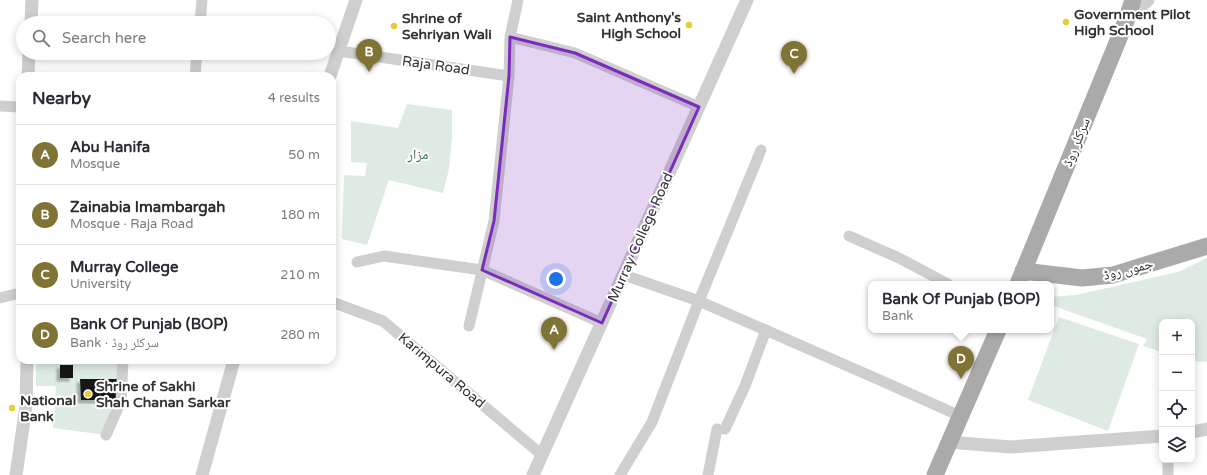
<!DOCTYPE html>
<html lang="en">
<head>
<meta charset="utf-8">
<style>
  :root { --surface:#fff; --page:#f7f7f7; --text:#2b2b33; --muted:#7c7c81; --line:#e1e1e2; --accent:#7f7435 }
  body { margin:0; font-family:"Varela Round","Noto Naskh Arabic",sans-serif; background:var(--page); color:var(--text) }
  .controls { position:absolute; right:12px; bottom:12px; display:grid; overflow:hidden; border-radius:8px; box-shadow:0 2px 10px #0003 }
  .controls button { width:36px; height:36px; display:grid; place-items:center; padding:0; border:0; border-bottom:1px solid var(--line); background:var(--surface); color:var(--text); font:20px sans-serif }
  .you { position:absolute; left:556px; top:279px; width:14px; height:14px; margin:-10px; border:3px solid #fff; border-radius:50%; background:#1a73e8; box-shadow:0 0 0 6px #1a73e833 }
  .badge { display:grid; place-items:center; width:26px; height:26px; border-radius:50%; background:var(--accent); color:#fff; font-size:13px; font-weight:700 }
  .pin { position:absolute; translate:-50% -33px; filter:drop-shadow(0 1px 2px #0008) }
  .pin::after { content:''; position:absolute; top:21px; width:14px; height:12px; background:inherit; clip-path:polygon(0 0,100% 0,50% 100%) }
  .popup { position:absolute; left:868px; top:281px; width:186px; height:52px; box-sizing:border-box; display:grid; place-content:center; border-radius:8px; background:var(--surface); filter:drop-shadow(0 1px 3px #0005); font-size:13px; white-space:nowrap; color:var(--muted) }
  .popup b { font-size:15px; color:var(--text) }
  .popup::after { content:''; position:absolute; left:50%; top:100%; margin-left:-8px; border:8px solid transparent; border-top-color:var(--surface) }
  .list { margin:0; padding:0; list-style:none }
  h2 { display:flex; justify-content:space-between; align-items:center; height:52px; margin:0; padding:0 16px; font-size:17px }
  h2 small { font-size:13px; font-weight:400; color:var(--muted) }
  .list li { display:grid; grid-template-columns:26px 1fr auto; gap:12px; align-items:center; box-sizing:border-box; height:60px; padding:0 16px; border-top:1px solid var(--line) }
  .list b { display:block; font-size:15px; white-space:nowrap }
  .list p { margin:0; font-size:13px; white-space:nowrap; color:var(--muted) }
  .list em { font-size:13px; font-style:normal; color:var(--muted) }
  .icon { flex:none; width:22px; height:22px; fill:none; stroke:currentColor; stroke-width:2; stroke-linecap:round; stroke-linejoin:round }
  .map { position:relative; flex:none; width:1207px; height:475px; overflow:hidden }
  .search { position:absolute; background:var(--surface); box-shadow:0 2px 10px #0003; left:16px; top:16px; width:320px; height:44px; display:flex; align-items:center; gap:10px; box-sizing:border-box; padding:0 14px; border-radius:22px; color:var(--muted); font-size:15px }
  .panel { position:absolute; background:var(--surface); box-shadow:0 2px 10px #0003; left:16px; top:72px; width:320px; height:292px; border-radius:12px }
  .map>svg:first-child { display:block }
  .green { fill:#deebe3 }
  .building { fill:#191919; filter:url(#shadow) }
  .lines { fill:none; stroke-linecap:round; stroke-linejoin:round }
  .minor { stroke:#cfcfcf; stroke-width:11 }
  .tertiary { stroke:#cfcfcf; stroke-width:13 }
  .primary { stroke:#aaa; stroke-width:17 }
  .marked { fill:#7b2cbf; fill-opacity:0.2; stroke:#7b2cbf; stroke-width:3; stroke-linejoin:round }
  .poi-dot { fill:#e5ce37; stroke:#fff; stroke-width:1.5 }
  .labels { text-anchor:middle; stroke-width:4; stroke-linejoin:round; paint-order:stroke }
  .poi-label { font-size:14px; font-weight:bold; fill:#323232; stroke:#fff; text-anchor:start }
  .street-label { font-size:14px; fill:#323232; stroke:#fff }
  .park-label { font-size:14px; fill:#3e6e55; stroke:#fff }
</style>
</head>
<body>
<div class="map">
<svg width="1207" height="475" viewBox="0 0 1207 475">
  <defs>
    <filter id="shadow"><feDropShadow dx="-3.5" dy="3.5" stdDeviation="1" flood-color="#0004"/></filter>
  </defs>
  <rect width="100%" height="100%" fill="#fff"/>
  <path class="green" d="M407,104L452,110V137L449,169L443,193L389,180L367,245L342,239L344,175L365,176L367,163L351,162V121L398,128Z
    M1207,258V362L1192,361V322H1162V352L1143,346L1147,339L1051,305V297L1076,295L1178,272Z
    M1059,317L1139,344L1108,431L1028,400Z
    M36,360H123L121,401L106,435L53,428L56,386H36Z"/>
  <path class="building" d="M60,365H73V378H60Z
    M80,379H119L116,400H81Z"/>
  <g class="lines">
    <path class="minor" d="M200,23L202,0
      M510,37L575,53L699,107
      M339,51L509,76
      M195,76L197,53
      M0,106L20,107
      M849,236L899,258L948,284
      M357,262L384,256L482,270L602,323
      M624,275L699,301L891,385L960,416
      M0,298L20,293
      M332,302L383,321L542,455
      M469,326L494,221L509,76L510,37L518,0
      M725,429L745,386L766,330
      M106,435L121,401L123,360
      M620,475L652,422L699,301L761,150
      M708,475L717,429
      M1168,475V460"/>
    <path class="tertiary" d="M1127,20L1148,0
      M31,23L32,0
      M28,76L29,53
      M330,76L356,0
      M1192,432L1207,429
      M948,442L1011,447L1162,436
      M16,475L26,406L27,360
      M202,475L234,360
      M533,475L747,0"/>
    <path class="primary" d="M1023,271L1082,278L1113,275L1207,246
      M1018,284L1126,21L1133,0
      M935,475L998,330"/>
  </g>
  <path class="marked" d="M510,37L575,53L699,107L602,323L482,270L494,221L509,76Z"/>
  <g class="poi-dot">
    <circle cx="1066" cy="22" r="4"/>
    <circle cx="689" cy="25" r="4"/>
    <circle cx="394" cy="26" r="4"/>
    <circle cx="88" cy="394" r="4"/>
    <circle cx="12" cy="408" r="4"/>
  </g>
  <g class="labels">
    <g class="poi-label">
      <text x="1074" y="19">Government Pilot<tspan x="1074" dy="16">High School</tspan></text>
      <text x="681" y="22" text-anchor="end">Saint Anthony's<tspan x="681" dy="16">High School</tspan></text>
      <text x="402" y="23">Shrine of<tspan x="402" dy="16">Sehriyan Wali</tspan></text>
      <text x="96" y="391">Shrine of Sakhi<tspan x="96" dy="16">Shah Chanan Sarkar</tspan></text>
      <text x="20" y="405">National<tspan x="20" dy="16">Bank</tspan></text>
    </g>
    <g class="street-label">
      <text transform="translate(436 65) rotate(8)" y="5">Raja Road</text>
      <text transform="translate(1076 142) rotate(-68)" y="5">سرکلر روڈ</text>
      <text transform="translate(640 237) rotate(-66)" y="5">Murray College Road</text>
      <text transform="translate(1128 269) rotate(-14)" y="5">جموں روڈ</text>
      <text transform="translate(442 370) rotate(40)" y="5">Karimpura Road</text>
    </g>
    <g class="park-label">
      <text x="418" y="159">مزار</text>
    </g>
  </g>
</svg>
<div class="controls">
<button>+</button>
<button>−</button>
<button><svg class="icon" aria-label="locate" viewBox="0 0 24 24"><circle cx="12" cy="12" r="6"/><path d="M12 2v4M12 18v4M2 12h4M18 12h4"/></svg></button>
<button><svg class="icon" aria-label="layers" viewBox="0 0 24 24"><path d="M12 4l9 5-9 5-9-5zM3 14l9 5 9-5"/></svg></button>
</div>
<div class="you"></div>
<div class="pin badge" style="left:554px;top:350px">A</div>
<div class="pin badge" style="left:369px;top:72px">B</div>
<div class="pin badge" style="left:794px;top:74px">C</div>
<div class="pin badge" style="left:961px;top:379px">D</div>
<div class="popup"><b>Bank Of Punjab (BOP)</b>Bank</div>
<div class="search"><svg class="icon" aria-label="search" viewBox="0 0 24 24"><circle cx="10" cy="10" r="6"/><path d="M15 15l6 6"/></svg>Search here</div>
<section class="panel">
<h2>Nearby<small>4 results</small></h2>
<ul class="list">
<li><span class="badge">A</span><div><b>Abu Hanifa</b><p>Mosque</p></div><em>50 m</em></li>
<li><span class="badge">B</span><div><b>Zainabia Imambargah</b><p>Mosque · Raja Road</p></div><em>180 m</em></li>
<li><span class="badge">C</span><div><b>Murray College</b><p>University</p></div><em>210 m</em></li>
<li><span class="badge">D</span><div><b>Bank Of Punjab (BOP)</b><p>Bank · سرکلر روڈ</p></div><em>280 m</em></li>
</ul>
</section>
</div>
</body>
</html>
